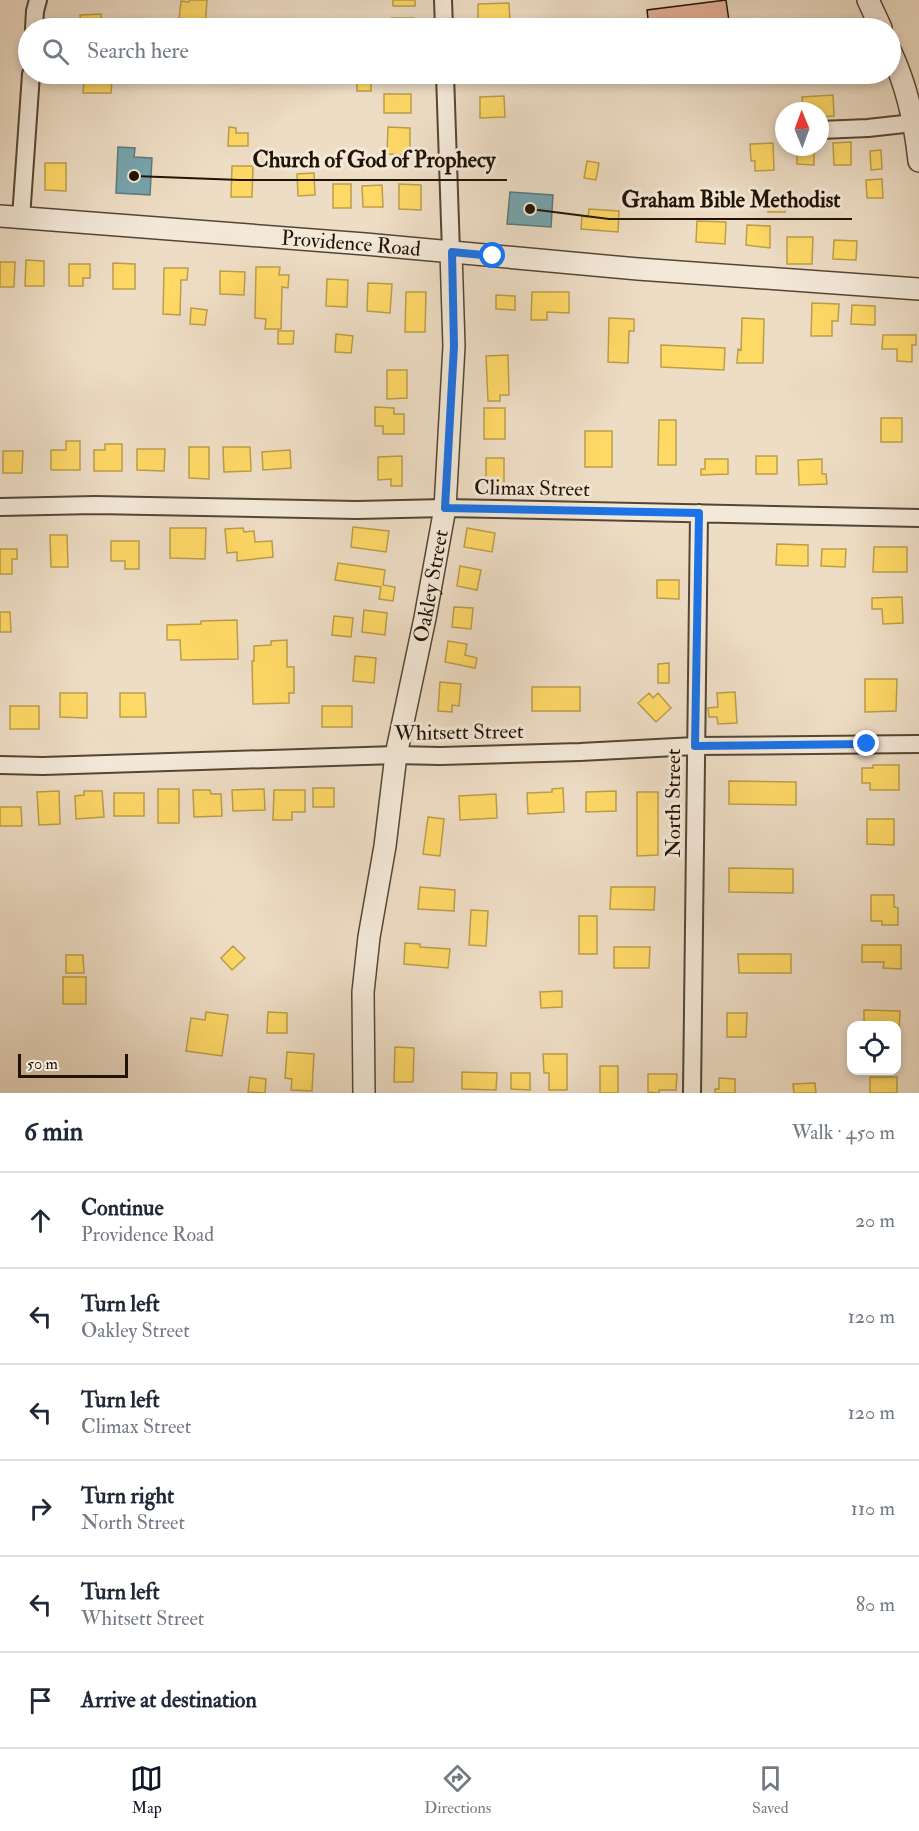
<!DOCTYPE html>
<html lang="en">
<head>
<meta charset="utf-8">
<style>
  :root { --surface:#fff; --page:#f2f2f3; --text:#1f2937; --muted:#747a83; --line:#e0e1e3; --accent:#111827 }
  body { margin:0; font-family:"IM FELL Double Pica",serif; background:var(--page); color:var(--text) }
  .controls { position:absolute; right:18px; bottom:18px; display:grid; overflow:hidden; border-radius:12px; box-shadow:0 3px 9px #0003 }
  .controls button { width:54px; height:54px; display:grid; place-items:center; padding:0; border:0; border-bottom:2px solid var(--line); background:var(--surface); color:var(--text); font:30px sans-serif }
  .compass { position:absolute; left:775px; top:102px; width:54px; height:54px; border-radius:50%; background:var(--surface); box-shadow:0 3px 9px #0003; rotate:359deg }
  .scale { position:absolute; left:18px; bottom:15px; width:110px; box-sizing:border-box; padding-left:6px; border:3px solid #201304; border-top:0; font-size:16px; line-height:21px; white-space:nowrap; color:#201304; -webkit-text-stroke:4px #f4e9d9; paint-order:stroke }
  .stop { position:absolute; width:18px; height:18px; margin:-14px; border:4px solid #1a73e8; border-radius:50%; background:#fff }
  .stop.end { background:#1a73e8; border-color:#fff; box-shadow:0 2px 6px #0008 }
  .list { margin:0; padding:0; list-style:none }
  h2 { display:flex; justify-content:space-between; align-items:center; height:78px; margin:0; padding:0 24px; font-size:26px }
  h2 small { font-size:20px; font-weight:400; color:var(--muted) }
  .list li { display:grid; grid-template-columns:39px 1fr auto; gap:18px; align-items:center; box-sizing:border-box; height:96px; padding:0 24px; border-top:2px solid var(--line) }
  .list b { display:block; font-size:22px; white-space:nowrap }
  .list p { margin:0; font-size:20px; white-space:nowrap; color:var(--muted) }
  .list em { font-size:20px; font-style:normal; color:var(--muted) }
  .icon { flex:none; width:33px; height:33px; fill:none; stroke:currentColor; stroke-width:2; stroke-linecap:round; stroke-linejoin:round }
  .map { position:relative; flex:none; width:919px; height:1093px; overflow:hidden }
  .search { position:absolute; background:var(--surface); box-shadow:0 3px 9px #0003; left:18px; right:18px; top:18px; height:66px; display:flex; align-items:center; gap:15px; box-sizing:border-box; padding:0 21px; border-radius:33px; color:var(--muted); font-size:22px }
  .sheet { height:654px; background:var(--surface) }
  nav { display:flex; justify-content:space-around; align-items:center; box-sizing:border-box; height:84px; border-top:2px solid var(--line); background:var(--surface); font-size:16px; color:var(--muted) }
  nav a { display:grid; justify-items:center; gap:3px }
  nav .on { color:var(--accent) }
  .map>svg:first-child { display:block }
  .homes { fill:#ffd966; stroke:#bc9e49; stroke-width:1.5 }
  .public { fill:#76a5af; stroke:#5c797c; stroke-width:1.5 }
  .building { fill:#e8b29a; stroke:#201304; stroke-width:1.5 }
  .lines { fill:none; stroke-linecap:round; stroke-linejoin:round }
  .minor-casing { stroke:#544634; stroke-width:20 }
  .tertiary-casing { stroke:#544634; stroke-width:24 }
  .minor { stroke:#f4e9d9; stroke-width:16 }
  .tertiary { stroke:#f4e9d9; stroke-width:21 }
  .route { stroke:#1a73e8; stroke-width:8 }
  .labels { text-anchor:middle; stroke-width:6; stroke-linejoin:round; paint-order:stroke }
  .street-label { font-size:21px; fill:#201304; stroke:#f4e9d9 }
  .leader { fill:none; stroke:#201304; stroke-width:2 }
  .callout-dot { fill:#201304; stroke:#f4e9d9; stroke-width:2 }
  .callout-label { font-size:22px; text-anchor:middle; font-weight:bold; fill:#201304; stroke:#f4e9d9; stroke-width:6; stroke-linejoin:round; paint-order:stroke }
</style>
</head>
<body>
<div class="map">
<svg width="919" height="1093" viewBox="0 0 919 1093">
  <rect width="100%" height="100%" fill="#eeddc5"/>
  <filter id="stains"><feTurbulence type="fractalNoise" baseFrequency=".00333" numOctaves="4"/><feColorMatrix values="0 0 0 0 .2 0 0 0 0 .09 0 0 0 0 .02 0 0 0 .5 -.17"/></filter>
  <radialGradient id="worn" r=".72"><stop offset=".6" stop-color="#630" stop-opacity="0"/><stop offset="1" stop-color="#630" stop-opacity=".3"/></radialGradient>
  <path class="homes" d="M190,0H207L205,28H178L181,1L189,2Z
    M393,0H415V6H393Z
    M509,3L510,22L478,23V4Z
    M101,14L102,28H81L80,15Z
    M392,18H414V28H370V21H392Z
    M89,74H108V81H112L111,93H83L84,80H89Z
    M371,76V91H357V77Z
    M384,94H411V113H384Z
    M833,95L834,116L820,117V111H803L802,97Z
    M504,96L505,117L480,118V97Z
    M229,127L236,128V133H248V146H228Z
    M388,127L410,128V155L387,154Z
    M851,142V165H834L833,143Z
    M773,143L774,170L755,171V161H751L750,144Z
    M797,147H814V165L797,164Z
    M881,150L882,169L871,170L870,151Z
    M587,161L599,163L596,180L584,178Z
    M45,163H66V191L45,190Z
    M232,166H253L252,197H231Z
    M314,173L315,195L298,196L297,174Z
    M882,179L883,198H867L866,180Z
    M333,184H351V208H333Z
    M399,184L421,185V210L399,209Z
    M382,185L383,207H363L362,186Z
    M768,199H785V212H768Z
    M589,209L619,211L618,232L581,229L582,216L588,217Z
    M697,221L726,222L725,244L696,242Z
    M747,225L770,226V248L746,245Z
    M787,237H813L812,264H787Z
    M834,240L857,241L856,260L833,259Z
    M26,260L44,261V286H25Z
    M0,262H15L14,287H0Z
    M113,263L135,264V289H113Z
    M69,264H90V278H83V286H69Z
    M256,267H280L279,275H289L288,288L282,287L281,329H265L266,319L255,318Z
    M164,268H188L187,280H181L180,315L163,314Z
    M220,271L245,272L244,295L220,294Z
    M327,279L348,280L347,307L326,306Z
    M368,283L392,284L390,313L367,311Z
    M406,292H426L425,332H405Z
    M532,292H569V313L547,312V320H531Z
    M496,295L515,296V310L496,309Z
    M812,303L839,304L838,321H832V336H811Z
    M852,305L875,306V325L851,324Z
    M191,308L207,310L205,325L190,324Z
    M609,318L634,319V331H629L628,363L608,362Z
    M742,318L764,319L763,363H737L738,349L741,350Z
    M278,331H294L293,344H278Z
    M336,334L353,336L351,353L335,352Z
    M883,335H916V345H912V362L897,361V349H882Z
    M661,345L725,348L724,370L661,367Z
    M508,355L509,395H500V401H488L486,356Z
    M387,370H407V398L387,399Z
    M375,407L394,408V414H404V434H383V426H375Z
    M484,408H505V439H484Z
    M881,418H902V442H881Z
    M659,420H676V465H658Z
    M585,431H612V467H585Z
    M66,441H80V470H51V450H66Z
    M105,444H122V471H94V450H105Z
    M189,447H209V479L189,478Z
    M223,447H250L251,471L224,472Z
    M137,449H165L164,471L137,470Z
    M290,450L291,468L263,470L262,452Z
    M3,451H23L22,473H3Z
    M402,456V486H391V479L378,480V457Z
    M756,456H777V474H756Z
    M486,458H504V485L486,484Z
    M705,459H728V474L701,475V469H705Z
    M822,459V474H826L827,484L799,485L798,460Z
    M353,527L389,531L386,552L351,547Z
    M170,528H206L205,559L170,558Z
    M243,528L244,532L254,531L255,542L272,541L273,557L237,561V552L227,553L225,529Z
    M467,528L495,533L492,552L464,547Z
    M50,535H67L68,567H51Z
    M111,541H139V569H125V561H111Z
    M777,544L808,545V566L776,565Z
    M874,547H907V572H873Z
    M0,549H17V559H12V574H0Z
    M822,549H846L845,567L821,566Z
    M338,563L385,570L383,585L395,587L393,601L379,599L381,587L335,580Z
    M460,566L481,570L477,590L457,586Z
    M657,580H679V599L657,598Z
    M902,597L903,623L883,624L882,609H872V598Z
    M454,607L473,608L471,629L452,627Z
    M364,610L387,613L385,635L362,632Z
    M0,612H10L11,632H0Z
    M334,616L353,618L351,637L332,635Z
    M237,620L238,659L181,660L180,640H167V625L201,624V621Z
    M287,640V667H294V693H289V703L253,704L252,661H254V646L271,645V641Z
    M448,641L467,644L465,655L477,658L475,668L445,662Z
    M355,656L376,658L374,683L353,681Z
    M669,663V683H658V664Z
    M865,679H897L896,711L865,712Z
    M440,682L461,684L459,706L452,705V712L438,711Z
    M532,687H580V711H532Z
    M735,692L737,723L718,724L717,717H709L708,708L718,707L717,693Z
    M60,693H87V718L60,717Z
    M120,693H145L146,717H120Z
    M649,693L653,698L658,693L671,708L656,722L638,703Z
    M10,706H39V729H10Z
    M322,706H352V727H322Z
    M873,765H899V790H870V783H862V768H873Z
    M729,781L796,782V805L729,804Z
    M313,788H334V807H313Z
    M563,788L564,812L528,814L527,793L552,792V789Z
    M158,789H179V823H158Z
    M264,789L265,810L233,811L232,790Z
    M193,790H210L211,794H221L222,816L194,817Z
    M274,790H305V812H292V820H273Z
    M59,791L60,824L39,825L37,792Z
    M84,791H102L104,817L76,819L75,796L84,795Z
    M616,791V811L586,812V792Z
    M637,792H658V855L637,856Z
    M114,793H144V816H114Z
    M496,794L497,818L460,820L459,796Z
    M0,807H21L22,826H0Z
    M428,817L444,819L440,856L423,854Z
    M867,819H894V845L867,844Z
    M729,868L793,869V893L729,892Z
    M420,887L455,890L454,911L418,909Z
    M611,887H655L654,910L610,909Z
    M871,895H894V907L898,908V925H882V921H871Z
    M471,910L488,911L486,946L469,945Z
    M579,916H597V954H579Z
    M405,943L420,944V947L450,949L448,968L404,964Z
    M862,945H901V969L883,968L884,962H862Z
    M233,946L245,958L232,970L221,958Z
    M614,947H650L649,968H614Z
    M738,954H791V973H739Z
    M66,955H83L84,973H66Z
    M63,977H86V1004H63Z
    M562,991V1007L541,1008L540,992Z
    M864,1010L900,1011L899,1034L896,1033V1026H864Z
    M206,1012L228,1015L222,1056L186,1051L191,1018L205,1020Z
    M268,1012L287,1013V1033H267Z
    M727,1013H747L746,1037H727Z
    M395,1047L414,1048L413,1082H394Z
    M287,1052L314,1054L312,1091L291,1090L292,1079L285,1078Z
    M543,1054H567V1090H549V1073H544Z
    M600,1066H618V1093H600Z
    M462,1072L497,1073L496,1090L462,1089Z
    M511,1073H530V1090L511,1089Z
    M648,1074H677L676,1090H659V1093L648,1092Z
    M250,1077L266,1079L265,1093L248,1092Z
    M870,1077H897V1093H870Z
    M719,1078L735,1079V1093H715V1089H719Z
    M815,1083L816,1093H794L793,1084Z"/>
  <path class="public" d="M118,147L135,148L134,157L152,158L150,195L116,193Z
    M510,192L553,195L551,227L507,224Z"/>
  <path class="building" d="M726,0L730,28H649L647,10Z"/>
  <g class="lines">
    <g class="minor-casing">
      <path id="minor" d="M443,0L444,28
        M34,28L35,11L38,0
        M445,74L451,252
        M820,130L868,128L913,123
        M21,218L31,74
        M0,507L95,505L357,510L445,508L919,518
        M0,765L43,766L396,755L440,756L580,752L695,746L919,744
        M692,1093L699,513"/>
    </g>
    <g class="tertiary-casing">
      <g id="tertiary">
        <path d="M868,0L881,28"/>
        <path d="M890,50C907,86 915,122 919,161"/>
        <path id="s1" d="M0,216L365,244L638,269L919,289"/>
        <path id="s2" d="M364,1093L363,992L369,937L385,846L396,755L425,618L445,508L454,346L451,252"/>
      </g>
    </g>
    <use href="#minor" class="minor"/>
    <use href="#tertiary" class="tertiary"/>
  </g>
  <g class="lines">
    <path class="route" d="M493,256L452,252L454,346L445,508L699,513L695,746L867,744"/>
  </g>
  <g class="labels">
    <g class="street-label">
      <text dy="7" stroke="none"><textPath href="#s1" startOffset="352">Providence Road</textPath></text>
      <text transform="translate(532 488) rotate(1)" y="7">Climax Street</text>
      <text dy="7" stroke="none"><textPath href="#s2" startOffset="513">Oakley Street</textPath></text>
      <text transform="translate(459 732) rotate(-1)" y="7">Whitsett Street</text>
      <text transform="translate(673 803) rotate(-90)" y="7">North Street</text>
    </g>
  </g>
  <path class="leader" d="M134 176L240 180H507M530 209L609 219H852"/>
  <g class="callout-dot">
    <circle cx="134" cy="176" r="6"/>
    <circle cx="530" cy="209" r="6"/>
  </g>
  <g class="callout-label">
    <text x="374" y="167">Church of God of Prophecy</text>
    <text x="731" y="207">Graham Bible Methodist</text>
  </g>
  <rect width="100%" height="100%" filter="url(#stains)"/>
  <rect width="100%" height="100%" fill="url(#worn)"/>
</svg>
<div class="controls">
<button><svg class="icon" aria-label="locate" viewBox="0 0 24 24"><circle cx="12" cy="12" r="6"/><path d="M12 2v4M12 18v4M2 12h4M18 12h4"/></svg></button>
</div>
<svg class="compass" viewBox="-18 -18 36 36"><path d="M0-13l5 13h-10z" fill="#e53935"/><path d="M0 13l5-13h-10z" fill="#747a83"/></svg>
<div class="scale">50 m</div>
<div class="stop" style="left:493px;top:256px"></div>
<div class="stop end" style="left:867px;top:744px"></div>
<div class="search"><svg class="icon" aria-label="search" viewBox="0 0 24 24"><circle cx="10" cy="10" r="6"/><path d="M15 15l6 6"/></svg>Search here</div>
</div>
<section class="sheet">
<h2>6 min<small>Walk · 450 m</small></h2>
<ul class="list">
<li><svg class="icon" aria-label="ahead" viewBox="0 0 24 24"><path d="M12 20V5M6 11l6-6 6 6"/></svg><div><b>Continue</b><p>Providence Road</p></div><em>20 m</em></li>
<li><svg class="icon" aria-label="left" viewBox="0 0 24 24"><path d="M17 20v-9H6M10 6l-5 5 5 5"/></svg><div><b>Turn left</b><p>Oakley Street</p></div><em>120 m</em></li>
<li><svg class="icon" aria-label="left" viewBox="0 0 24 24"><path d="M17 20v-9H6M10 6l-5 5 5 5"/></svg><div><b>Turn left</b><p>Climax Street</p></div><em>120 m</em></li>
<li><svg class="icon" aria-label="right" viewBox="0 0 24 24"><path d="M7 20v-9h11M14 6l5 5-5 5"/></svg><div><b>Turn right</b><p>North Street</p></div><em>110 m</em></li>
<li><svg class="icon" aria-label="left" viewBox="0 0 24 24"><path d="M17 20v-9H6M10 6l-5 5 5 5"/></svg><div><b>Turn left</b><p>Whitsett Street</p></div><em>80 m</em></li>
<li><svg class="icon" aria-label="arrive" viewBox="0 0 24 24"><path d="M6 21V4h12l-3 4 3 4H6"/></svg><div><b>Arrive at destination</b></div></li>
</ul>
</section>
<nav>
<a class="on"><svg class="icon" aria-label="map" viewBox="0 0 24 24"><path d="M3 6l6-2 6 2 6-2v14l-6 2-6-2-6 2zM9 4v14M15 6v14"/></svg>Map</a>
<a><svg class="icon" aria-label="directions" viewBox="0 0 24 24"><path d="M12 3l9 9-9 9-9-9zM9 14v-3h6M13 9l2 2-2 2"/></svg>Directions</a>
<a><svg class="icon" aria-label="saved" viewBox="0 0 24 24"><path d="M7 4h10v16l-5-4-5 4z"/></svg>Saved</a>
</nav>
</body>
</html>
